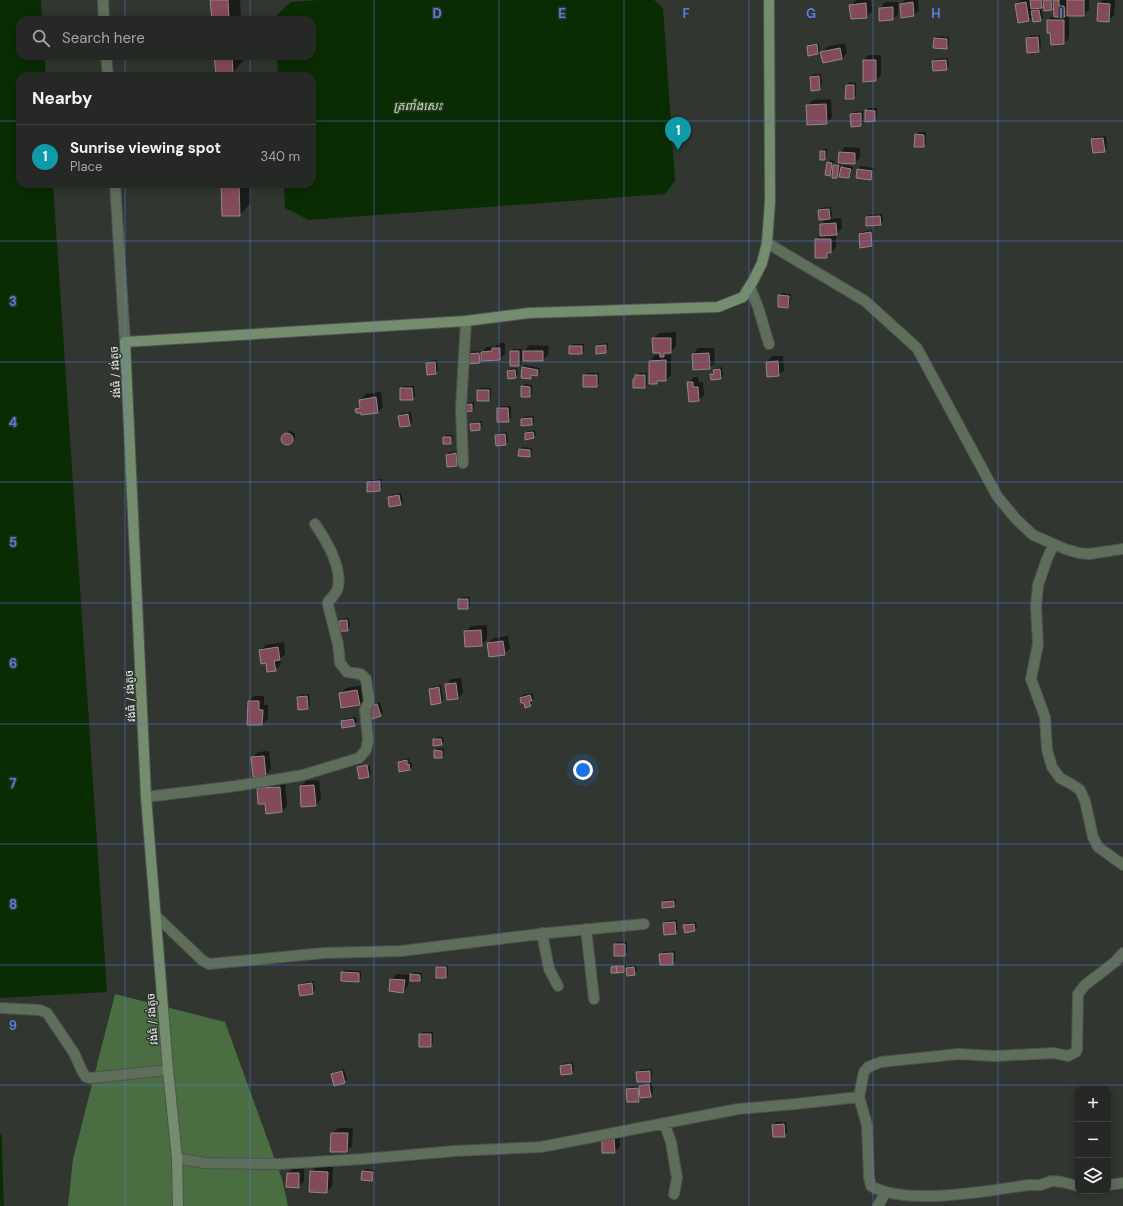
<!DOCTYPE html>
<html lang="en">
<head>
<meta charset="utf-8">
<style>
  :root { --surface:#252824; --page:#2d302c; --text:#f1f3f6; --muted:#a3a6a6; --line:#424441; --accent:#d93025 }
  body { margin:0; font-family:"DM Sans","Noto Sans Khmer",sans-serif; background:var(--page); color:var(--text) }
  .controls { position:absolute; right:12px; bottom:12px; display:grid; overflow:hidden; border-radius:8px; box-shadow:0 2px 10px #0003 }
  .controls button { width:36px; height:36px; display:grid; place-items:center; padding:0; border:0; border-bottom:1px solid var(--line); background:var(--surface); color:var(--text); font:20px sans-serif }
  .you { position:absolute; left:583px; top:770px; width:14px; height:14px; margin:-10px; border:3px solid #fff; border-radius:50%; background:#1a73e8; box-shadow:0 0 0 6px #1a73e833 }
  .badge { display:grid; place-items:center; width:26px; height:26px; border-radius:50%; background:var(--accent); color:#fff; font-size:13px; font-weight:700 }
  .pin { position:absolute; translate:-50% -33px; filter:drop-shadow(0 1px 2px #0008) }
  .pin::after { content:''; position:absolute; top:21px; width:14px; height:12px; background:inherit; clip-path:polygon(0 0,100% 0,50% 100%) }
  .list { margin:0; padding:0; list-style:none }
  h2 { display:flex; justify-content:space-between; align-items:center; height:52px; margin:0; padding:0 16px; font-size:17px }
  h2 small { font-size:13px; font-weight:400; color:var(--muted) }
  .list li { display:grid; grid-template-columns:26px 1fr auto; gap:12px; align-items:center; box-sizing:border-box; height:64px; padding:0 16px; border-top:1px solid var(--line) }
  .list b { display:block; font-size:15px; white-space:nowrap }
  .list p { margin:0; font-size:13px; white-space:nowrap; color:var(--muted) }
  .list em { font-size:13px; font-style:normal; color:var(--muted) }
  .icon { flex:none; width:22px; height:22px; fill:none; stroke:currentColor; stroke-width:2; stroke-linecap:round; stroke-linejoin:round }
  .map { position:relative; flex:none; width:1123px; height:1206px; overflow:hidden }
  .search { position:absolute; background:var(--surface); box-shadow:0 2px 10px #0003; left:16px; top:16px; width:300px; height:44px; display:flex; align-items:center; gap:10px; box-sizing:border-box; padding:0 14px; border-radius:12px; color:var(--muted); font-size:15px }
  .panel { position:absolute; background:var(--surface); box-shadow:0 2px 10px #0003; left:16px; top:72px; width:300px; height:116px; border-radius:12px }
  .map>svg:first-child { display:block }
  .forest { fill:#4a6d42 }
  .water { fill:#0a2c03 }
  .shadow { fill:#0007 }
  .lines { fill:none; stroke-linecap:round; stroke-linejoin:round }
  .stream { stroke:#0a2c03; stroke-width:3.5 }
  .building { fill:#834b57; stroke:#93888a }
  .minor-casing { stroke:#4e534d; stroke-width:12 }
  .secondary-casing { stroke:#4e534d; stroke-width:12 }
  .minor { stroke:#5e6e5a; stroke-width:10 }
  .secondary { stroke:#748d6f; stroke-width:10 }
  .grid { fill:none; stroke:#597ddc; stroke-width:1; stroke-opacity:0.55 }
  .labels { text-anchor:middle; stroke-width:3; stroke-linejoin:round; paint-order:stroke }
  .street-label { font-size:11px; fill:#e6eae5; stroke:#313630 }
  .water-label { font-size:12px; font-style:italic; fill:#ace3a0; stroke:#313630 }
  .grid-label { font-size:13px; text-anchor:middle; font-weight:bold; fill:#597ddc; stroke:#313630; stroke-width:3; stroke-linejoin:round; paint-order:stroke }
</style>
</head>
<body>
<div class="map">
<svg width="1123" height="1206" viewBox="0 0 1123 1206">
  <rect width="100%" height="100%" fill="#313630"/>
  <path class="forest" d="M115,994L225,1022L282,1179L288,1206H68L73,1159Z"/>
  <path class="water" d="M0,0H41L42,20H20V56H44L46,76H20V184H53L107,992L0,998Z
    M320,0H654L663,8L675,181L665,194L309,220L285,208L284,184H312V76H278L277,56H312V20H275V17L291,2Z"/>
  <path class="shadow" d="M211,0H240L241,20H213Z
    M856,0H871L872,11L867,17L851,5Z
    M905,0H918L919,10L914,15L901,4Z
    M1021,0H1089V9L1084,15H1069V38L1064,43L1051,32L1048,20L1055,15L1054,7L1052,9L1044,4L1041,7L1043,18L1040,20L1033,16L1028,20L1016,4Z
    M1103,0H1115L1114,15L1109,20L1099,4Z
    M885,2H898V14L893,19L880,20V8Z
    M1040,35L1041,49L1038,51L1028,38L1030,36Z
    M937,36L949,37V45L946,48L935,39Z
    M819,43L820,51L818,54L808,47L810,44Z
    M845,43L847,53L842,58L824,62L822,53L827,47Z
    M869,55H881V75L876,80L864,60Z
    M215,56H244V60L233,72Z
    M948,58L949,67L947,69L933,62L935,59Z
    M813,74H821L822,86L820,89L812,90L811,77Z
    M849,82L856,83V96L853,98H846L847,85Z
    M831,99L832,118L826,123L807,106L813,100Z
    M868,108H877V118L875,120L866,111Z
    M863,111V123L861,125L851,114L854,112Z
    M918,132H926V144L923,146L916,135Z
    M1106,136L1107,148L1104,151L1092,140L1095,137Z
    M845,147L860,148V158L854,163L841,162L840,170L844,165L853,167L851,175L849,177L841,173L837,177L833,171L830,175L828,163L831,160L834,161L833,166L837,163H839L840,153Z
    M823,149H827V156L825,159L821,152Z
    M861,166L874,168L873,176L870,179L857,177L858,169Z
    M222,184H250L251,203L240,215Z
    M831,207L832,216L829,219L841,218L842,228L836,234V247L826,257L816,240L821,234V224L827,218L819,210L821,208Z
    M882,214L883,221L881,224L867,217L869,215Z
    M873,230L874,243L872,245L861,246L860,234L862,232Z
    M782,293L791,294L790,304L788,307L779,296Z
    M676,332V346L671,352H667L664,355H671V375L666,380H660L657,383H650V361L655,355H661V352L653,339L659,333Z
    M499,343H505V353L500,359L482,360L480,362L467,363L469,352L481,351V353L487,347L496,346Z
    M608,343V350L606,352L597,346L599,344Z
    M573,344H584V351L581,353L570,346Z
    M530,345L549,346L548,355L543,360H524V351Z
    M698,348H714L715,363L709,368L693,354Z
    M513,349H522V363L519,365H511V352Z
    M772,356H783L784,370L779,375L767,362Z
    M437,360L438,371L435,373L427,363L429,361Z
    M525,365L540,368V372L530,378L523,368Z
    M722,367L723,376L721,378L711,374L717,368Z
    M517,368L518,374L516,377L508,371L511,369Z
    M586,373H599V383L597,386L584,376Z
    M639,373H647V385L645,387L634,379Z
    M694,377H698L699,382H703L704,395L699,400L688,383Z
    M525,384L532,385V394L529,396L522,387Z
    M403,386H414L415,396L412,399L401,389Z
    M480,388H491V398L489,400L478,390Z
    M381,392L383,407L378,412H362L356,409L361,405L360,400L366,394Z
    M474,402V408L472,410L464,405L467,403Z
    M501,406H511V418L508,421L498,409Z
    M411,412L412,422L409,425L399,416L402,413Z
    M534,416V422L532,424L522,419L524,417Z
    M482,421V426L480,429L471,425L474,422Z
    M535,430L536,435L533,437L526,434L528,431Z
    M292,431L293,433H295V438L291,443L284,444V442H282V436L286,432Z
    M507,432L508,442L505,444L496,436L499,433Z
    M447,435H453V440L451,443L444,437Z
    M522,447L532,448V454L529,456L520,450Z
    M458,451L459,462L457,465L447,455L449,452Z
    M382,479V487L380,490L368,483L370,480Z
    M401,493L403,502L400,504L389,497L391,495Z
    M462,597H470V606L467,608L459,599Z
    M349,618L350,627L347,630L340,621L343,619Z
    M487,625V639L482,645L465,632L471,626Z
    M508,636L510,649L504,654L488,643L494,638Z
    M284,642L285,654L280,659L281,664L275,670L267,662L260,650L266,645Z
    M461,678L463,693L458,698L446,685L451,679Z
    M363,685L365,699L359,705L340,694L346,688Z
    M441,685L443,700L441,702L432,704L430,689L432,687Z
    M532,693L534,698L532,700V703L530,705L521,698L523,695Z
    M309,694L310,705L308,708L298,697L300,695Z
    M254,696H264V705H268V719L262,724L249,702Z
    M380,702L383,713L381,715L372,705Z
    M356,717L357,722L354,725L342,721L344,719Z
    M436,737H443L444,742L441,744L434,739Z
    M438,748L444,749V755L442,757L435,751Z
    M269,751L271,769L265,775L252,758L258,752Z
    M409,758L410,763L412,762V767L410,769L399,762L401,760Z
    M359,766V768L370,766L371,774L369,776L358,768Z
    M319,780L321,799L316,805L301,786L306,781Z
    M285,782L287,806L282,811L266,803L258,789L263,783Z
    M676,899V904L674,906L663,902L665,900Z
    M677,920L678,930L675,933L664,923L667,921Z
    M696,922L697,928L694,931L684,925L687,923Z
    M617,942H627V952L625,955L615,944Z
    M675,951V961L673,964L660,954L663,952Z
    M440,964L448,965V975L446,977H437V967Z
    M626,964V969L624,971L612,967L614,965Z
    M636,965L637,971L634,974L627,968L629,966Z
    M345,970L361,971V978L359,981L342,973Z
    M414,972L422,973V978L419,980L409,979L408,986L403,992L390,990L391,979L397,974L411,975Z
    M314,981L315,991L313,993L299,985L302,983Z
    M422,1032H433V1043L431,1046L420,1035Z
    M573,1062L574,1071L572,1073L561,1066L563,1064Z
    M344,1069L347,1080L344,1082L333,1074L335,1072Z
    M652,1069V1078L649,1081L637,1072L640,1070Z
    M652,1083L653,1093L650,1096L641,1097L639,1101L627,1089L630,1087L640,1086L643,1084Z
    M776,1122H786L787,1133L784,1136L773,1125Z
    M338,1128H353L352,1146L346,1151L332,1133Z
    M620,1133V1146L614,1152L603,1138Z
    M317,1166L333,1167L332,1187L326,1192L311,1171Z
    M293,1167L304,1168V1181L299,1187L287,1186L288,1173Z
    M365,1169L375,1170L374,1178L371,1180L363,1172Z"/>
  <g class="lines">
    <path class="stream" d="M0,1136L2,1206"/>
  </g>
  <path class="building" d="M210,0H228L229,20H212Z
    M1030,0H1041L1042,8L1031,9Z
    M1043,0H1051L1052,10L1044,11Z
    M1053,0H1059V6H1064L1065,17H1054Z
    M1067,0H1084V16H1067Z
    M913,2L914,16L901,18L900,4Z
    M1026,2L1029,21L1018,23L1015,4Z
    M866,3L867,18L851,19L849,5Z
    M1098,3L1110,4L1109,22L1097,21Z
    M893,7V20L879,21V8Z
    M1039,10L1041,21L1033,22L1031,11Z
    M1047,20H1064V44L1051,45L1050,33H1047Z
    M1038,37L1039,52L1027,53L1026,38Z
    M934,38L947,39V49L933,48Z
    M817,44L818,54L808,56L807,46Z
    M840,48L842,59L823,63L820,52Z
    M214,56H232L233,73L216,74Z
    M863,60H876V81L863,82Z
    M946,60L947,70L933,71L932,61Z
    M819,76L820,90L811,91L810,77Z
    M846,85H854V99H845Z
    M826,104L827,124L807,125L806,105Z
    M865,110L875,111V121L865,122Z
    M861,113V126L851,127L850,114Z
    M915,134L924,135V147H914Z
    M1103,138L1105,152L1093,153L1091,139Z
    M820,151H825V160H820Z
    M839,152L855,153V164L838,163Z
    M827,162L832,163L830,176L825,175Z
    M833,165H839L837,178H832Z
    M841,167L851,169L849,178L839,177Z
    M857,169L872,171L871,180L856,178Z
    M221,184H239L240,216H222Z
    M829,209L830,219L819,220L818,210Z
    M880,216L881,225L866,226V217Z
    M836,223L837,235L820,236V224Z
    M871,232L872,246L860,248L859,234Z
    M815,239H831V253H827V258H815Z
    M778,295L789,296L788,308L778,307Z
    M652,338H671V353H664V357H660V353H653Z
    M606,345V353L596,354V346Z
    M569,346H582V354H569Z
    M492,348H500V360L481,361V352L492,351Z
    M510,351H519V366H510Z
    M523,351H543V361H523Z
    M479,353L480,363L466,364L465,354Z
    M709,353L710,369L693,370L692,354Z
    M666,360V381H657V384H649V361Z
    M778,361L779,376L767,377L766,362Z
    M435,362L436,374L427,375L426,363Z
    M522,367L538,370L537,376L531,375V379L521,378Z
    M720,369L721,379L711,380L710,374H714L713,370Z
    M515,370L516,378L508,379L507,371Z
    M583,375H597V387H583Z
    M635,375H645V388H633V379H635Z
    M687,382H693V387H698L699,401L689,402Z
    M521,386L530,387V397H521Z
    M400,388H412L413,400H400Z
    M477,390H489V401H477Z
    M376,397L378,413L361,415V413H356L355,409L360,408L359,400Z
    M472,404V411L464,412L463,405Z
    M497,408H508L509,422H497Z
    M408,414L410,426L400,427L398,416Z
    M532,418V425L521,426V419Z
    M480,423V430L471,431L470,424Z
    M533,432L534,438L525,440V433Z
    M281 439a6 6 0 1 1 12 0a6 6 0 1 1-12 0Z
    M505,434L506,445L496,446L495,435Z
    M443,437H451V444H443Z
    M519,449L530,450V457L518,456Z
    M456,453L457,466L447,467L446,455Z
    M380,481V491L367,492V482Z
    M399,495L401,505L389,507L388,497Z
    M458,599H468V609H458Z
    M347,620L348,631H340L339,621Z
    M481,630L482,646L465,647L464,631Z
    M503,641L505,655L489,657L487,643Z
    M278,647L280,660L274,661L276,671L267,672L266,663L261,664L259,650Z
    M456,683L458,699L447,700L445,684Z
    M439,687L441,703L431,705L429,689Z
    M357,690L360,705L341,708L339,693Z
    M530,695L532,701H529L531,706L525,708L524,703H521L520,698Z
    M307,696L308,709L298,710L297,697Z
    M248,701H259V710H263L262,725H247Z
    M377,704L381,716L372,719L368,707Z
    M353,719L355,726L342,728L341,721Z
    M433,739H441L442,745L433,746Z
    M434,750L442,751V758H434Z
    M264,756L266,776L253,777L251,757Z
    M407,760V765L409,764L410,770L399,772L398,762Z
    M367,765L369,777L359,779L357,767Z
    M314,785L316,806L301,807L300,786Z
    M280,787L282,812L266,814L265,804H258L257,788Z
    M674,901V907L662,908V902Z
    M675,922L676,934L664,935L663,923Z
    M694,924L695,931L685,933L683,925Z
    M614,944H625V956H614Z
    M673,953V965H660L659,954Z
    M616,966L617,973H611V967Z
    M616,966H624V972L617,973Z
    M436,967H446V978H436Z
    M634,967L635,975L627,976L626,968Z
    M341,972L359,973V982L341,981Z
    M410,974L420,975V981H410Z
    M390,979L405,980L403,993L389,991Z
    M312,983L313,994L300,996L298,985Z
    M419,1034H431V1047H419Z
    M571,1064L572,1074L561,1075L560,1066Z
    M342,1071L345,1083L334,1086L331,1074Z
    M650,1071V1082H637L636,1072Z
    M649,1084L651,1097L640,1098L639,1086Z
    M638,1088L639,1102H627L626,1089Z
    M784,1124L785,1137H773L772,1125Z
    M331,1133H348L347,1152H330Z
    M602,1138H614L615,1153H602Z
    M310,1171L328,1172L327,1193L309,1192Z
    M362,1171L373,1172L372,1181L361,1180Z
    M287,1173H299V1188L286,1187Z"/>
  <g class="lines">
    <g class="minor-casing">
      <path id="minor" d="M103,0L104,20
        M106,56L108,76
        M115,184L125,342
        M767,243L865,301L917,348L997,496L1016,519L1033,535L1065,549L1079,553L1089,554L1123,549
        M750,287L758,307L769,344
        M463,463L461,408L466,321
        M1054,544L1047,559L1038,585L1036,607L1038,644L1031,679L1045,717L1047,750L1052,767L1060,778L1073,785L1080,790L1085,801L1093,837L1098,847L1123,865
        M146,797L236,786L303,775L359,758L366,750L368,740L365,710L369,702L366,679L361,674L347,672L340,663L338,644L328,605V602C332,597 337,593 338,587C342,567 326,540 315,524
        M157,917L202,960L209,964L324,953L401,951L548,933L644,924
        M586,929L594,999
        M542,933L549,969L558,986
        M0,1008L40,1010L47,1013L74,1053L82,1071L86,1077L91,1078L168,1070
        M859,1097L867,1125L869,1177L871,1186C906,1206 988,1191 1028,1185H1040L1052,1181L1062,1182L1078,1186
        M664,1123L671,1142L677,1178L674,1194
        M177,1158L204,1163L279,1164L363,1159L455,1151L541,1147L738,1109L795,1104L859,1097L864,1072L868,1067L881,1062L958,1054L995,1056L1054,1053L1068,1056L1076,1052L1077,1049L1078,994L1085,985L1115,962L1123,953
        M1108,1185L1123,1183
        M878,1206L885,1193"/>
    </g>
    <g class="secondary-casing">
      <path id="secondary" d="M178,1206L177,1158L168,1070L146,797L125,342L466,321L529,313L718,307L743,297L746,292L753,281L762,263L767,243L770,201L769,0"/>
    </g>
    <use href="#minor" class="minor"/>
    <use href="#secondary" class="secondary"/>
  </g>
  <path class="grid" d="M125,0V20M250,0V20M374,0V1206M499,0V1206M624,0V1206M749,0V1206M873,0V1206M998,0V1206M125,56V76M250,56V76M0,121H20M312,121H1123M125,184V1206M250,184V1206M0,241H1123M0,362H1123M0,482H1123M0,603H1123M0,724H1123M0,844H1123M0,965H1123M0,1085H1123"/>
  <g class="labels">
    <g class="street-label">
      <text transform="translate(115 372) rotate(-93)" y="4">វង់ធំ / វង់តូច</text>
      <text transform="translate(130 696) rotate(-93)" y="4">វង់ធំ / វង់តូច</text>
      <text transform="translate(152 1019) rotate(-94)" y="4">វង់ធំ / វង់តូច</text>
    </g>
    <g class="water-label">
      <text x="418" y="110">ត្រពាំងសេះ</text>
    </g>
  </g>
  <g class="grid-label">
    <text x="437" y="18">D</text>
    <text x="562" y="18">E</text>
    <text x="686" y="18">F</text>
    <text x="811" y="18">G</text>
    <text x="936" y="18">H</text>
    <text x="1061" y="18">I</text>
    <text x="13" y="306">3</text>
    <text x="13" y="427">4</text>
    <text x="13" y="547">5</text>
    <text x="13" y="668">6</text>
    <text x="13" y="788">7</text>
    <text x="13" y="909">8</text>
    <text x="13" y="1030">9</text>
  </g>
</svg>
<div class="controls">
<button>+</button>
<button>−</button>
<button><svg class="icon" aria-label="layers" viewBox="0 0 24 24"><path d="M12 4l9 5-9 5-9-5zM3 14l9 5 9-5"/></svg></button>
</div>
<div class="you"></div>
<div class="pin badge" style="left:678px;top:150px;background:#0f9aa8">1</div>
<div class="search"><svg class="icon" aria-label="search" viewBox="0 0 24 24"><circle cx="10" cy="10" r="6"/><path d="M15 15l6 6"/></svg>Search here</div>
<section class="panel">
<h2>Nearby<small></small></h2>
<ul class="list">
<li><span class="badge" style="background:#0f9aa8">1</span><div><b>Sunrise viewing spot</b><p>Place</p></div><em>340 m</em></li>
</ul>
</section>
</div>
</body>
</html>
